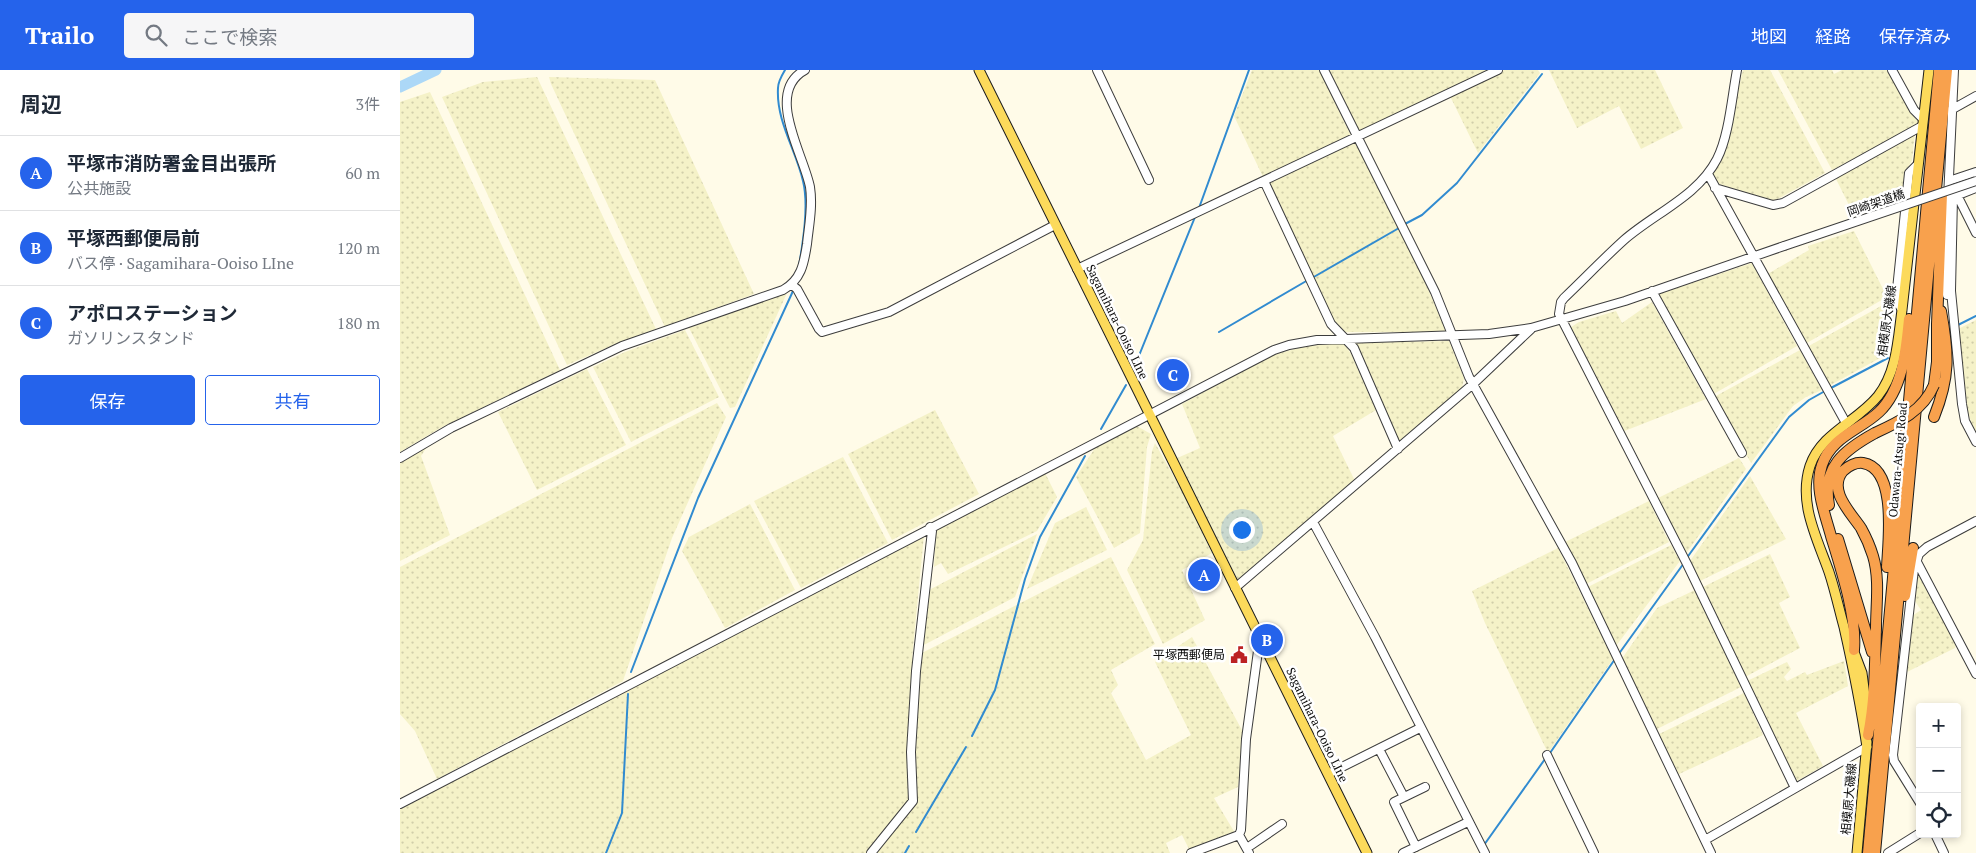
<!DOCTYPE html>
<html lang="ja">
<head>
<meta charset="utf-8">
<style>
  :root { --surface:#fff; --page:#f6f6f7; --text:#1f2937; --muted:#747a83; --line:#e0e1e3; --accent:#2563eb }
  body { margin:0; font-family:"PT Serif","Noto Sans JP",serif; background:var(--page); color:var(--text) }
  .controls { position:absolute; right:15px; bottom:15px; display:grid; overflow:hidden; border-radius:5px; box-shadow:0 2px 8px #0003 }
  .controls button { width:45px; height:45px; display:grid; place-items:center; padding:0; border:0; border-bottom:1px solid var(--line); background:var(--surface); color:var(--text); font:25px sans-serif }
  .you { position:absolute; left:841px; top:459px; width:18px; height:18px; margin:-12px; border:4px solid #fff; border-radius:50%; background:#1a73e8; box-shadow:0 0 0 8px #1a73e833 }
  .badge { display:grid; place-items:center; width:32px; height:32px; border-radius:50%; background:var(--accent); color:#fff; font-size:16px; font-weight:700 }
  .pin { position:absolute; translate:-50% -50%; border:2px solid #fff; box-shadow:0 1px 5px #0006 }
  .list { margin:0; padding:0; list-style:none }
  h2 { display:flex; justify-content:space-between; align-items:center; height:65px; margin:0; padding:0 20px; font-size:21px }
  h2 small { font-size:16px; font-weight:400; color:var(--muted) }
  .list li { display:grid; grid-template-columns:32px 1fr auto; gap:15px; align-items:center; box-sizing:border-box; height:75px; padding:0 20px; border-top:1px solid var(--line) }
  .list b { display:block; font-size:19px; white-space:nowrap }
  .list p { margin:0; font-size:16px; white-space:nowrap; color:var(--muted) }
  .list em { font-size:16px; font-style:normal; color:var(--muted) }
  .actions { display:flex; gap:10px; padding:15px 20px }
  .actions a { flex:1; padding:11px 0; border:1px solid var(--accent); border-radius:5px; text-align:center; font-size:18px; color:var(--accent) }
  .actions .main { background:var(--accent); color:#fff }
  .icon { flex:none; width:28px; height:28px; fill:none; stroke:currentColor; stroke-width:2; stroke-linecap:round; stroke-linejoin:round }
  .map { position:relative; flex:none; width:1576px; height:783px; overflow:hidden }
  header { display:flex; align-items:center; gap:30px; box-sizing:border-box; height:70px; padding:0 25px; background:var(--accent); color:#fff }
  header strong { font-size:24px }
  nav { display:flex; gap:28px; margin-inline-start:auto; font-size:18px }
  .search { width:350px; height:45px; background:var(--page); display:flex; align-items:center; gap:12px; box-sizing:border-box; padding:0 18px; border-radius:5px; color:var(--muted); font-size:19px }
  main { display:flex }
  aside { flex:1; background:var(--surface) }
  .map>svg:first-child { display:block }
  .farmland { fill:url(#farmland-dots) }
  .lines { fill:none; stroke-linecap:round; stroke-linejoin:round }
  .stream { stroke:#318bd0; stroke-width:2 }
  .river { stroke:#acd8f7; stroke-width:11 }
  .minor-casing { stroke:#3d3d3d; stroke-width:10 }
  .major-casing { stroke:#1b1b1b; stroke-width:11 }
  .highway-casing { stroke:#1b1b1b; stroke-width:12 }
  .minor { stroke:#fff; stroke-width:8 }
  .major { stroke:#fcda5b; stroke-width:9 }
  .highway { stroke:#f8a14d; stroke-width:10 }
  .minor-bridge-casing { stroke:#3d3d3d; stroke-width:10; stroke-linecap:butt }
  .highway-bridge-casing { stroke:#1b1b1b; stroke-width:12; stroke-linecap:butt }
  .minor-bridge { stroke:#fff; stroke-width:8 }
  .highway-bridge { stroke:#f8a14d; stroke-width:10 }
  .labels { text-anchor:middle; stroke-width:5; stroke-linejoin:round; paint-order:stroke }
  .street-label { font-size:12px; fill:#0a0a0a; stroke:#fff }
  .poi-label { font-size:12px; fill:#0a0a0a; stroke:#fff; text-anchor:end }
</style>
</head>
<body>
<header>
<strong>Trailo</strong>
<div class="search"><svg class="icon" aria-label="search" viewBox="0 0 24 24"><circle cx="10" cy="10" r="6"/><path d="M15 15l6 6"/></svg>ここで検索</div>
<nav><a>地図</a><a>経路</a><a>保存済み</a></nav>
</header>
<main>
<aside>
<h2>周辺<small>3件</small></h2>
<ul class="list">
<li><span class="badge">A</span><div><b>平塚市消防署金目出張所</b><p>公共施設</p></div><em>60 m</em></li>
<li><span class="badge">B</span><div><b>平塚西郵便局前</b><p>バス停 · Sagamihara-Ooiso LIne</p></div><em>120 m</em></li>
<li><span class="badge">C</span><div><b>アポロステーション</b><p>ガソリンスタンド</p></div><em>180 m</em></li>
</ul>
<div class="actions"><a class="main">保存</a><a>共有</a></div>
</aside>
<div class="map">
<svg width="1576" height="783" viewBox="0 0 1576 783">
  <defs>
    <pattern id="farmland-dots" width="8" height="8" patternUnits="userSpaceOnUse" patternTransform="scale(1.25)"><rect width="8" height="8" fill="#f5f2c8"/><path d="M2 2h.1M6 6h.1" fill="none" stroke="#d1ceaa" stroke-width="1.8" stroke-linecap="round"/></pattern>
  </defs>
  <rect width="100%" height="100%" fill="#fffbe8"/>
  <path class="farmland" d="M852,0H919L951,66L864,109L834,46Z
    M926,0H1091L957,62Z
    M1104,0H1138L1140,3L1078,83L1050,26Z
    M1149,0H1255L1283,58L1241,79L1219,36L1177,58Z
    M1343,0H1370L1425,103L1374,131L1316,113L1311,104L1334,38Z
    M1378,0H1432L1434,4L1442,0H1488L1519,54L1432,100Z
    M137,7L256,259L220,272L167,295L42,27L83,12Z
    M149,7L255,10L354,224L265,257L151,14Z
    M30,22L160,300L42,357L0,382V32Z
    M1515,63L1512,90L1505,104L1504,128L1454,145L1435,107Z
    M954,70L1023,208L1046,260L1045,262H940L931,252L865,113Z
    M1454,161L1487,227L1405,274L1366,205L1409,180L1408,176Z
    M1352,193L1397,276L1312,325L1256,225Z
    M387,223L335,337L330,338L289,258Z
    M1490,231L1495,240L1488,280L1482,287L1427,317L1407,277Z
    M1252,232L1306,329L1222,362L1168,259L1179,252L1216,241L1222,253Z
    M1576,250V368L1567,339L1558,259Z
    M285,260L319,327L231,372L193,297L225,282Z
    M1049,271L1064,308L1062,318L996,374L951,273Z
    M944,273L951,284L976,340L933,366L955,411L836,512L775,389L800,378L782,334L872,285L907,276Z
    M1400,280L1422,320L1406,327L1393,336L1351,393L1314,327Z
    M187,299L226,375L137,420L98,342Z
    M317,333L326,347L272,468L223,611L37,709L15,661L0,644V497Z
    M535,340L579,424L492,470L448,384Z
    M735,355L751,364L747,377L740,463L714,478L676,407L695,378Z
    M30,372L21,386L50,465L0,491V390Z
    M755,373L788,432L812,483L782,500L805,550L763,574L727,500L743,470L752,381Z
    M443,387L488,473L401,518L354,431Z
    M1339,388L1346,399L1285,485L1256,429Z
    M645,403L657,427L637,461L548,504L541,493L534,497L536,460Z
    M1350,406L1386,469L1300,511L1290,491Z
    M1249,431L1269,472L1186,514L1165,472Z
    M350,434L395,520L325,558L282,481L289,467Z
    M686,437L707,480L627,519L655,453Z
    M637,464L615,527L522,576L529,520Z
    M524,465L512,588L711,487L755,574L711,600L718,615L711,623L746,690L791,665L755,592L792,567L844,664L838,717L814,728L835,763L790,781L782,765L766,773L770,783H0V739Z
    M1271,475L1280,491L1216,576L1188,517Z
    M1158,478L1213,589L1148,683L1085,553L1072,521Z
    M1370,484L1390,527L1379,533L1400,578L1345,607L1303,517Z
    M1517,502L1556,574L1555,578L1507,602L1512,546L1521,540L1513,528Z
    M1295,520L1341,617L1255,660L1221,590L1257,538Z
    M1444,591L1448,616L1396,643L1423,696L1395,712L1347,611L1387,592L1391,599L1384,607L1387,611L1405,602L1407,605Z
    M1344,623L1363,665L1277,705L1257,665Z"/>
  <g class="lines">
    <path class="stream" d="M385,0C382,5 378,12 378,18C376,51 396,80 403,111C409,135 403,172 399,196
      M799,138L849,0
      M1003,155L1022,145L1057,113L1142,4
      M912,208L999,158
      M1558,255L1576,246
      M819,262L908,210
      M734,298L795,147
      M1429,319L1488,288
      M701,359L726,315
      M1286,489L1389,347L1409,330L1425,321
      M1218,585L1284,493
      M231,602L298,428L393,221
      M572,666L595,620L625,509L640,467L685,386
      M1150,683L1215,589
      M516,762L566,677
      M1084,775L1145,689
      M206,783L222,743L228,624
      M505,783L509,776"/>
    <path class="river" d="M0,17L36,0"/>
    <g class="minor-casing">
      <path id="minor" d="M697,0L749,110
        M924,0L1035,222L1069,307L1172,493L1311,783
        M1337,0C1332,26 1329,66 1317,89C1298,126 1255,143 1224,170C1203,189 1184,209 1164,228L1161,232L1159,244L1287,494L1395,718
        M1492,0L1514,40L1523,49
        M1551,40L1576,26
        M1308,104L1446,353
        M864,111L931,254L954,278L998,379
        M1549,111L1576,102
        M1315,118L1373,135L1383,133L1522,56
        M1576,118L1553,127L1551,221L1562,334L1565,351L1576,372
        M1555,121L1576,163
        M677,199L1098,0
        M392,215L397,219L419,259L422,262L489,242L655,155
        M1252,221L1342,383
        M1547,225L1546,171L1554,0
        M1502,240L1496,229L1509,103L1517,95
        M0,388L51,358L222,276L383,220C401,210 404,194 407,174C409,155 413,136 410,117C404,85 364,22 405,0
        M913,452L975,567L1085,783
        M1516,490L1576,604
        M835,518L1073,314L1131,259
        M979,679L1004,727
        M1147,685L1194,783
        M928,704L1020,658
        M1520,733L1494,691L1493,685L1514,499L1519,484L1527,477L1576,451
        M0,734L874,280L889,275L917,270L1089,264L1131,258L1225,231L1384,176
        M1535,764L1544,783
        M1305,770L1467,677
        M1016,777L994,732L1025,717
        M847,778L882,754
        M471,783L513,731L511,682L516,601L532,461L530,457
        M791,783L839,765
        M849,783L839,765L841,760L846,669L858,581L863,573
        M1003,783L1068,752
        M1488,783L1520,763"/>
    </g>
    <g class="major-casing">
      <path id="major" d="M579,0L967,783
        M1451,574L1462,603L1468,649
        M1467,677C1461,637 1453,597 1444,557C1439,539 1435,520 1429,502C1417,468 1398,433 1410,396C1421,363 1457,352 1478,326C1497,302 1498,269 1502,240L1529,0
        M1457,783L1467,672"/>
    </g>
    <g class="highway-casing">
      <path id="highway" d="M1534,315L1537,292V254L1542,124
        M1534,347C1550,307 1549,284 1541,241
        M1429,435C1422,397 1444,380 1475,363
        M1438,469L1472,582
        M1505,526L1513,478
        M1454,580C1457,547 1441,499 1431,466C1425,444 1414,417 1422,395C1431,367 1460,360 1479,342C1503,319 1506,280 1509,249
        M1468,665C1475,630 1475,594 1476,558C1476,535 1480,509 1473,486C1470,476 1466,467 1461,458C1451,443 1427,420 1443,401C1448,396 1456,392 1463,393C1498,399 1488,473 1487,497
        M1468,783L1539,0
        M1475,783L1547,0"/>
    </g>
    <use href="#minor" class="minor"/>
    <use href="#major" class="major"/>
    <use href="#highway" class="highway"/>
    <g class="minor-bridge-casing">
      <path id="minor-bridge" d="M1384,176L1576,111"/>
    </g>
    <g class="highway-bridge-casing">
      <path id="highway-bridge" d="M1475,363C1499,352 1523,341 1534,315"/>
    </g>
    <use href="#minor-bridge" class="minor-bridge"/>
    <use href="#highway-bridge" class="highway-bridge"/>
  </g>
  <defs>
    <g id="civic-bare" transform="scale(1.35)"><path d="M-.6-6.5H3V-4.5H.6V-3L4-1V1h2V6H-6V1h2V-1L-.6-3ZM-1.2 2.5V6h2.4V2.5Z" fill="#bc2122" stroke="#fff" stroke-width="2.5" paint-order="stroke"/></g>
  </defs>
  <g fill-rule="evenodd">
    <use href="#civic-bare" x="839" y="585"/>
  </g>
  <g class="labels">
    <g class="street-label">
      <text transform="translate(1476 133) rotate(-19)" y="4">岡崎架道橋</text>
      <text transform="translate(1487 251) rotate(-82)" y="4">相模原大磯線</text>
      <text transform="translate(717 252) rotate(64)" y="4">Sagamihara-Ooiso LIne</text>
      <text transform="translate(1498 390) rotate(-85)" y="4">Odawara-Atsugi Road</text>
      <text transform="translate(917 655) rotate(64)" y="4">Sagamihara-Ooiso LIne</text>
      <text transform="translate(1449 729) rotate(-85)" y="4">相模原大磯線</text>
    </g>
    <g class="poi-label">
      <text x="825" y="589">平塚西郵便局</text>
    </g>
  </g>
</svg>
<div class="controls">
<button>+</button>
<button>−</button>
<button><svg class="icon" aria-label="locate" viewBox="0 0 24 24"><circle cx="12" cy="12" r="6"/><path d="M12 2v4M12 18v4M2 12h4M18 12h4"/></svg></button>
</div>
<div class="you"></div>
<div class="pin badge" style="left:804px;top:505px">A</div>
<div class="pin badge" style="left:867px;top:570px">B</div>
<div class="pin badge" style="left:773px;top:305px">C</div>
</div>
</main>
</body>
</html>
